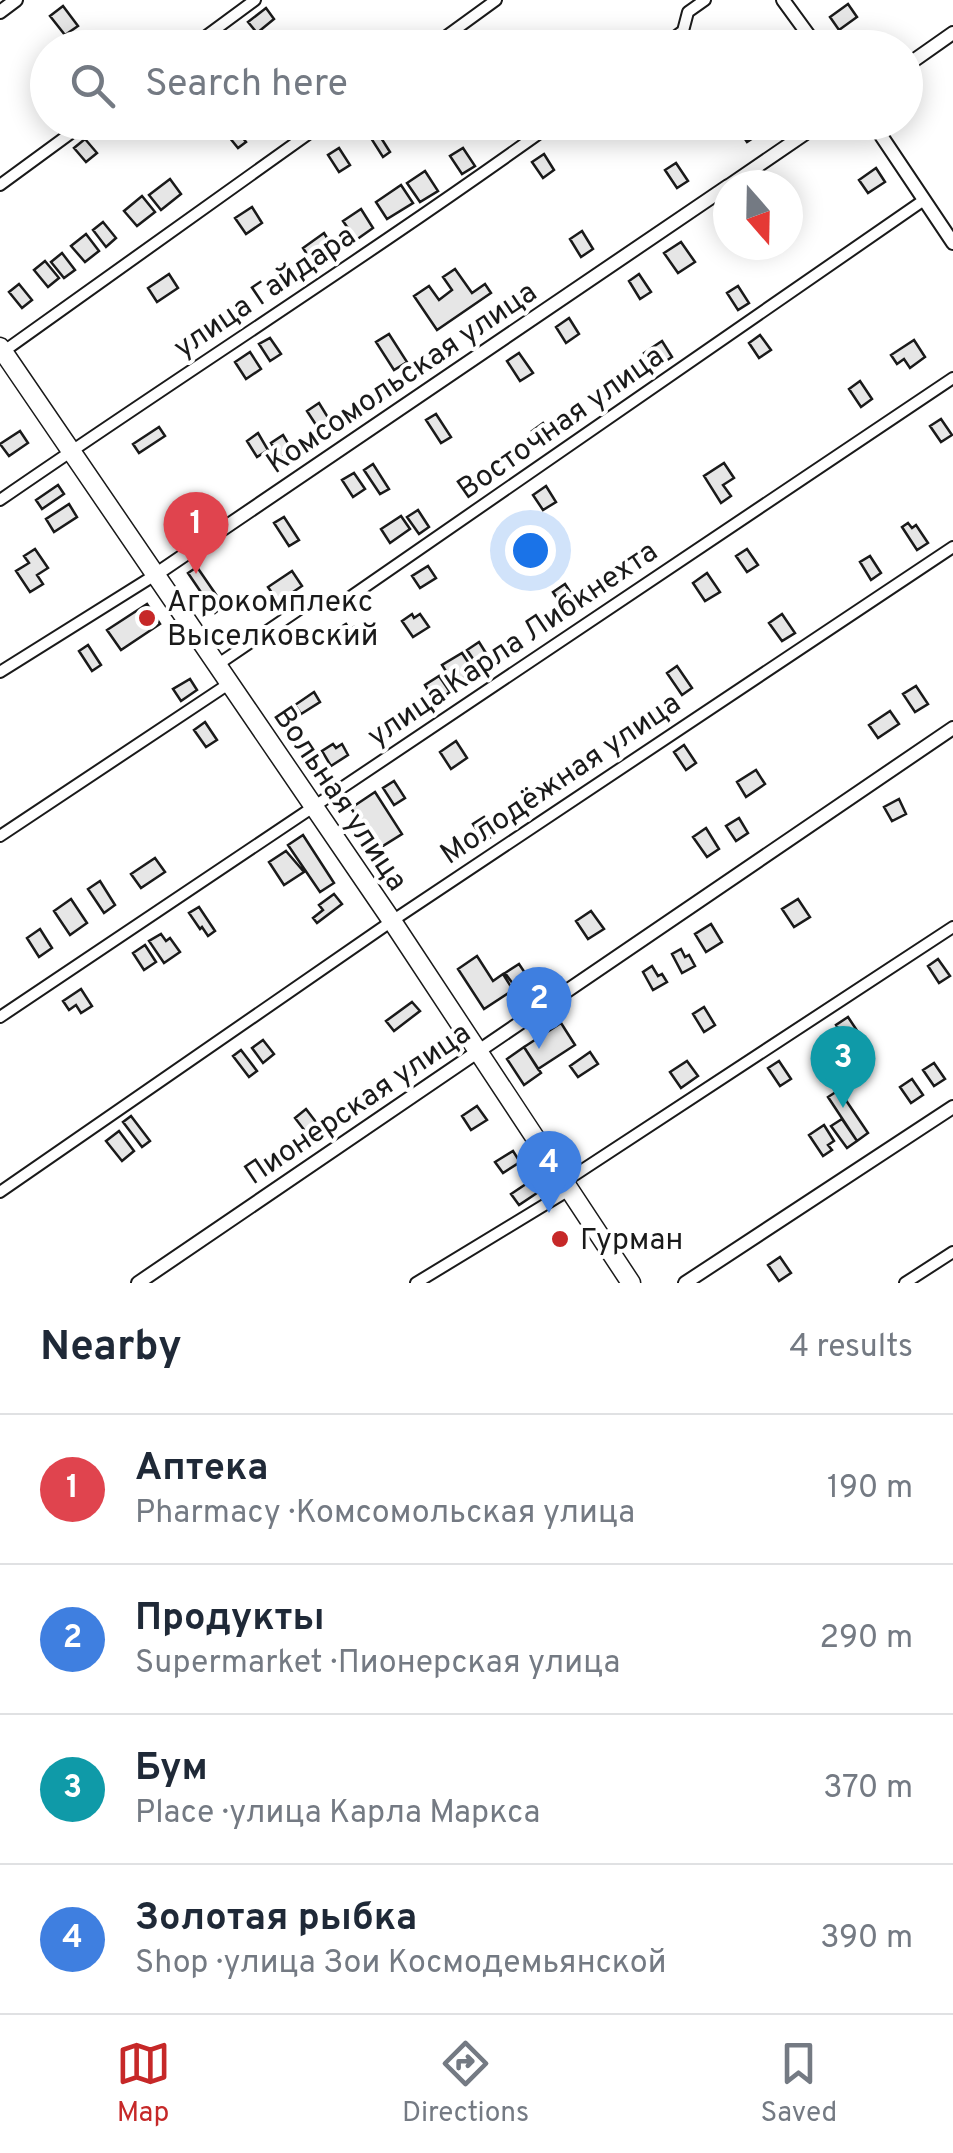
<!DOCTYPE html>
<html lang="en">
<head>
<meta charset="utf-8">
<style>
  :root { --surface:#fff; --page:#f2f2f3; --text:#1f2937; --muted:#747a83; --line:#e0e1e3; --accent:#c62828 }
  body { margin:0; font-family:Overpass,sans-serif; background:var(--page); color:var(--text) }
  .compass { position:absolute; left:713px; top:170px; width:90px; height:90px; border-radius:50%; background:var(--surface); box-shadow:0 5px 25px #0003; rotate:160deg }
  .you { position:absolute; left:530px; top:550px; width:35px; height:35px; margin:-25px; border:8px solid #fff; border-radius:50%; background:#1a73e8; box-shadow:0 0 0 15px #1a73e833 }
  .badge { display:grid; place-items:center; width:65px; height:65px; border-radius:50%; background:var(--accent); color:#fff; font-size:32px; font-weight:700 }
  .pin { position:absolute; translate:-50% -82px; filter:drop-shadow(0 2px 5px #0008) }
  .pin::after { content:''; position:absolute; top:52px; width:35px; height:30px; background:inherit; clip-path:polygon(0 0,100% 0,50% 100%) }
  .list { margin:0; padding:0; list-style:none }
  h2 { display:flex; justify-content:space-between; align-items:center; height:130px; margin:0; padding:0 40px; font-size:42px }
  h2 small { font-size:32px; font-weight:400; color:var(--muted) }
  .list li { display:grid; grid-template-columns:65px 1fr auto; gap:30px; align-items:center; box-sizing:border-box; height:150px; padding:0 40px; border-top:2px solid var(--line) }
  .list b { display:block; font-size:38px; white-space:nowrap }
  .list p { margin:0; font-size:32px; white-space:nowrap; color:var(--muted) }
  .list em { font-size:32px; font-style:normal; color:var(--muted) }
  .icon { flex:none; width:55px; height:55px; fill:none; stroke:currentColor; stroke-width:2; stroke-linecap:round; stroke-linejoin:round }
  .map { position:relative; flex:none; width:953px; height:1283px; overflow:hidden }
  .search { position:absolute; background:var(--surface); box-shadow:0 5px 25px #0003; left:30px; right:30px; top:30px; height:110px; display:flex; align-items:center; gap:25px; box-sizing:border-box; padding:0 35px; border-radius:55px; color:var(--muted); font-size:38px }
  .sheet { height:730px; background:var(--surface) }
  nav { display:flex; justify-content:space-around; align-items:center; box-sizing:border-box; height:140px; border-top:2px solid var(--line); background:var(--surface); font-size:28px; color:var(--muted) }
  nav a { display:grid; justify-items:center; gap:5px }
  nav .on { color:var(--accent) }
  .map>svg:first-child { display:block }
  .building { fill:#e6e6e6; stroke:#1a1a1a; stroke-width:2.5 }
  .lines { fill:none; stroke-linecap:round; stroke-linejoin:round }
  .minor-casing { stroke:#1a1a1a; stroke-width:14 }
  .tertiary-casing { stroke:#1a1a1a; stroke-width:16 }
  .primary-casing { stroke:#1a1a1a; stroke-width:21 }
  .minor { stroke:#fff; stroke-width:10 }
  .tertiary { stroke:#fff; stroke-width:12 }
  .primary { stroke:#fff; stroke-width:18 }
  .poi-dot { fill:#c62828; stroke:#fff; stroke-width:4 }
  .labels { text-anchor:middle; stroke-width:8; stroke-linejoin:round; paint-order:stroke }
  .street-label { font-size:30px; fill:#1a1a1a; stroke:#fff }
  .poi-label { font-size:30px; fill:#1a1a1a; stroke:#fff; text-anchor:start }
</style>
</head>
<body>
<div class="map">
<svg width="953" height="1283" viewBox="0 0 953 1283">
  <rect width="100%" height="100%" fill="#fff"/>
  <path class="building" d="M848,4L857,17L839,30L830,17Z
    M63,6L78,26L65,35L50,16Z
    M266,8L274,19L257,33L248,22Z
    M226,122H231L246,142L238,148L221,127Z
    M364,122H371L390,152L383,157L362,124Z
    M737,122H752L759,134L747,142L735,124Z
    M85,139L97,153L86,162L74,148Z
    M339,148L350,165L339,172L328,155Z
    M463,148L475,166L462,174L450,156Z
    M544,154L554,170L543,178L532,162Z
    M676,163L688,181L677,188L665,170Z
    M876,168L885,182L868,193L859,180Z
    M425,171L438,191L420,202L407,183Z
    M170,179L181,194L161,210L149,195Z
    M401,185L413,203L387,219L376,202Z
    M142,196L155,212L137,226L124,211Z
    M252,207L262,223L246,234L235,218Z
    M361,209L373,228L356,240L343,221Z
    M103,222L116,238L106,247L93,230Z
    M582,231L593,249L581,257L570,239Z
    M324,233L335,251L314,265L303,248Z
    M86,234L99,251L85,262L71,246Z
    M681,242L695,262L678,273L664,253Z
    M62,253L75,270L64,278L51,262Z
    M45,261L59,278L48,287L34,270Z
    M455,269L472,293L485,284L491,293L437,330L414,296L429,286L439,300L452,290L443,277Z
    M169,274L178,288L157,302L148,288Z
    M639,274L651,292L640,299L629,281Z
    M19,284L32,300L22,308L9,292Z
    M738,286L749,303L738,310L727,293Z
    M569,318L579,334L566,343L556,327Z
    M389,334L407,362L394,370L376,342Z
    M760,335L771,350L759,358L749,343Z
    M270,338L281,354L270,361L259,344Z
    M914,340L925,357L910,368L904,359L897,364L891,355Z
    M662,341L672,357L654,369L644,353Z
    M250,352L261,369L246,379L235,362Z
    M519,353L533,373L520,381L507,361Z
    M860,381L872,399L861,407L849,389Z
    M319,403L332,424L320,431L307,411Z
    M436,414L451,437L441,443L426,420Z
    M941,419L952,435L941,442L930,426Z
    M543,423L554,440L543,447L532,431Z
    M159,427L165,436L139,453L133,444Z
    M20,431L28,443L9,456L0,444Z
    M258,433L268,450L257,457L247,441Z
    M283,435L292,450L280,458L271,443Z
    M724,463L734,478L723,485L731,496L721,503L704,476Z
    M373,464L389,489L380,494L364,470Z
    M354,473L365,489L353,497L342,480Z
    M58,485L64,494L42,509L36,500Z
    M546,486L556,502L543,510L533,495Z
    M69,504L77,517L54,532L46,519Z
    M418,510L429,527L419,534L407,517Z
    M401,516L410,529L390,543L381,529Z
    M284,517L299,540L289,546L274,523Z
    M908,523L912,528L916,525L928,543L917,550L902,527Z
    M35,549L48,568L37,575L43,584L30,592L16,571L29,563L24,556Z
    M747,549L758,565L747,572L736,556Z
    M870,556L881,573L871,580L860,562Z
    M428,566L436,578L420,588L412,576Z
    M197,567L219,599L216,601L221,608L215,613L188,573Z
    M292,571L302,586L278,602L268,587Z
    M707,573L720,592L705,601L693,583Z
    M565,584L576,601L564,609L553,592Z
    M147,604L160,624L121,650L107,630Z
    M412,614L414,618L420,614L429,627L413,637L402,621Z
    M782,614L795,633L782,641L769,623Z
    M346,624L350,630L354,627L360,636L346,645L336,630Z
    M479,642L489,658L478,666L467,650Z
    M88,645L101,665L92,671L79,651Z
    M462,653L474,671L454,684L442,665Z
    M677,666L692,688L682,695L667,673Z
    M439,676L450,692L435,702L425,685Z
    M190,679L197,690L181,701L173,689Z
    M916,686L928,704L915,712L903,694Z
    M314,692L320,702L301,714L295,705Z
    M890,711L899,724L878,738L869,725Z
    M205,722L217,740L206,747L194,730Z
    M456,741L467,758L451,769L440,752Z
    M333,744L336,748L342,744L348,755L331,766L322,751Z
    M684,745L696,763L686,770L674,752Z
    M756,770L765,784L746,797L737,782Z
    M394,781L405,798L394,805L383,788Z
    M375,792L402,834L378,849L351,808Z
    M899,799L906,814L892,821L884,807Z
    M484,817L496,834L484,841L473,824Z
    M739,818L748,833L736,841L726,826Z
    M706,828L719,849L707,857L693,837Z
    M303,835L334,883L320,892L288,845Z
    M286,851L304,872L284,885L269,862Z
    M155,858L165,872L141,888L131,874Z
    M100,881L115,905L104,913L88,889Z
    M334,894L342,904L317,923L313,918L323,910L319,905Z
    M71,899L87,923L70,935L54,911Z
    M798,899L810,917L794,927L782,909Z
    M199,907L215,931L208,936L202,927L200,929L189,913Z
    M591,911L604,929L588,939L576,921Z
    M711,924L722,942L706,952L695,934Z
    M40,929L52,948L39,957L27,938Z
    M161,934L166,941L170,938L180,952L164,963L149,941Z
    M145,945L156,962L144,970L133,953Z
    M681,949L685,957L689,955L695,966L682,973L672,954Z
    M477,956L493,981L503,974L513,990L484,1009L458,969Z
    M938,959L950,976L939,983L928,966Z
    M519,964L529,979L516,988L505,973Z
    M652,966L658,976L662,974L667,982L653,990L643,972Z
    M81,989L92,1006L81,1013L76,1005L69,1010L63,1001Z
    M412,1002L420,1011L394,1031L386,1021Z
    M704,1007L715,1025L704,1032L693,1014Z
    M848,1017L858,1032L845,1040L836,1025Z
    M561,1023L575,1045L538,1069L524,1047Z
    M263,1040L274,1054L263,1063L252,1048Z
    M524,1047L541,1073L524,1085L507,1059Z
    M241,1050L257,1071L249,1077L233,1056Z
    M590,1052L598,1064L578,1077L570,1066Z
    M687,1061L698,1076L681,1088L670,1072Z
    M779,1061L791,1079L780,1086L768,1068Z
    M934,1063L945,1079L934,1086L923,1070Z
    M912,1079L923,1095L911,1103L900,1087Z
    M839,1090L868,1133L857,1141L828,1097Z
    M477,1106L487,1120L471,1130L462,1116Z
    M306,1109L319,1126L308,1135L295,1118Z
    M131,1116L150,1141L142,1147L123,1122Z
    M842,1119L857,1141L847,1148L831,1126Z
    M824,1125L834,1141L828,1145L832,1150L823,1156L809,1135Z
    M119,1131L134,1151L122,1161L106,1141Z
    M513,1151L520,1162L503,1173L495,1162Z
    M529,1182L537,1193L519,1205L511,1194Z
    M780,1257L791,1273L779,1281L768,1265Z"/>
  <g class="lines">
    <g class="minor-casing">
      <path id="minor" d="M190,48L255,0
        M430,48L496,0
        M660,48L683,31L688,12L705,0
        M0,185L86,122
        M0,354L325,122
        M0,500C184,373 373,253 555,122
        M217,665L307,604L343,602L924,200
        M0,672L155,575
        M0,836L230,683
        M0,1017L953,378
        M564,1182L953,927
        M0,1192L392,921L953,547
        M416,1283L569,1190
        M905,1283L953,1252"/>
    </g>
    <g class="tertiary-casing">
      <path id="tertiary" d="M783,0L818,48
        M0,12L16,0
        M906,66L953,33
        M872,122L953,243
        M730,185L822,122
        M155,575L728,186
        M138,1283L953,728
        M685,1283L953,1107"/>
    </g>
    <g class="primary-casing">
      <path id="primary" d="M0,347L392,921L631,1283"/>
    </g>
    <use href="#minor" class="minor"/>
    <use href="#tertiary" class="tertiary"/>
    <use href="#primary" class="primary"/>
  </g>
  <g class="poi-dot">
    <circle cx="147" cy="618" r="10"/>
    <circle cx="560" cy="1239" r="10"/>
  </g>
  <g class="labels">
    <g class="street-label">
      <text transform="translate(264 291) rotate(-34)" y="10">улица Гайдара</text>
      <text transform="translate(401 377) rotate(-34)" y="10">Комсомольская улица</text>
      <text transform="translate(560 422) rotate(-35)" y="10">Восточная улица</text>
      <text transform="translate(512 643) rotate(-34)" y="10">улица Карла Либкнехта</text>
      <text transform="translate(560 778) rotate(-34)" y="10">Молодёжная улица</text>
      <text transform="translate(341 798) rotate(56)" y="10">Вольная улица</text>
      <text transform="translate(357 1103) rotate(-34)" y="10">Пионерская улица</text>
    </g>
    <g class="poi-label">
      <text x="167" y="611">Агрокомплекс<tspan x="167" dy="34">Выселковский</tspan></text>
      <text x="580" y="1249">Гурман</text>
    </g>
  </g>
</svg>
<svg class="compass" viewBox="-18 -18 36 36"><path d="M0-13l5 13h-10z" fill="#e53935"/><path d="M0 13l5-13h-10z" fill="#747a83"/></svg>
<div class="you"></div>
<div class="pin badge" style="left:196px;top:574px;background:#e0444e">1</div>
<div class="pin badge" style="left:539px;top:1049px;background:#3f7fe0">2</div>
<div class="pin badge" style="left:843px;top:1108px;background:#0f9aa8">3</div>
<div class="pin badge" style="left:549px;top:1213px;background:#3f7fe0">4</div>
<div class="search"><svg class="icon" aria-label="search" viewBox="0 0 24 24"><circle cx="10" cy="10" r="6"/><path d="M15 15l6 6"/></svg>Search here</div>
</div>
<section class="sheet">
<h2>Nearby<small>4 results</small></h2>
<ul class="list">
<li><span class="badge" style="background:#e0444e">1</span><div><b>Аптека</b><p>Pharmacy · Комсомольская улица</p></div><em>190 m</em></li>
<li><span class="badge" style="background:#3f7fe0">2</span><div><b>Продукты</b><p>Supermarket · Пионерская улица</p></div><em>290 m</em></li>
<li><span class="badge" style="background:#0f9aa8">3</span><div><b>Бум</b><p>Place · улица Карла Маркса</p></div><em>370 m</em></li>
<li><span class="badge" style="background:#3f7fe0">4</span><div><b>Золотая рыбка</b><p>Shop · улица Зои Космодемьянской</p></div><em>390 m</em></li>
</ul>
</section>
<nav>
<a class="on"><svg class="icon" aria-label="map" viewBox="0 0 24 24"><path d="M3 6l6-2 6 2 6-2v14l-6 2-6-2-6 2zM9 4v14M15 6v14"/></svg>Map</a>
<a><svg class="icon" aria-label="directions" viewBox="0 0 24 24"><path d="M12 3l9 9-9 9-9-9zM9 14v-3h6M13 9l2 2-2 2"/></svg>Directions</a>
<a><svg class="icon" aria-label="saved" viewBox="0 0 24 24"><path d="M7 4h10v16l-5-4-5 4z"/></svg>Saved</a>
</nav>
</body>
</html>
